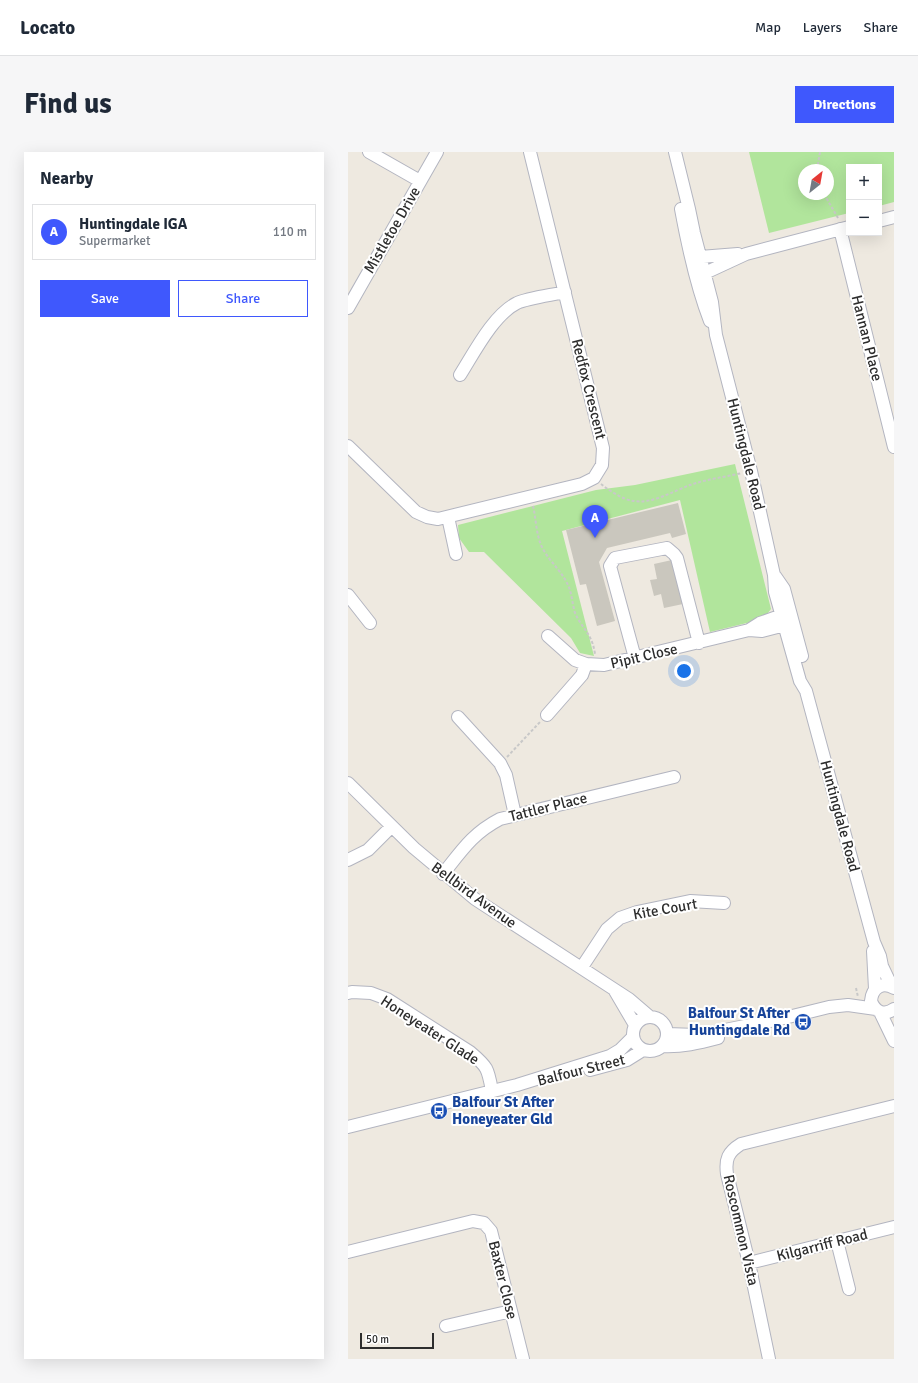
<!DOCTYPE html>
<html lang="en">
<head>
<meta charset="utf-8">
<style>
  :root { --surface:#fff; --page:#f6f6f7; --text:#1f2937; --muted:#747a83; --line:#e0e1e3; --accent:#3f58fd }
  body { margin:0; font-family:Signika,sans-serif; background:var(--page); color:var(--text) }
  .controls { position:absolute; right:12px; top:12px; display:grid; overflow:hidden; border-radius:0px; box-shadow:0 4px 16px #0002 }
  .controls button { width:36px; height:36px; display:grid; place-items:center; padding:0; border:0; border-bottom:1px solid var(--line); background:var(--surface); color:var(--text); font:20px sans-serif }
  .compass { position:absolute; left:450px; top:12px; width:36px; height:36px; border-radius:50%; background:var(--surface); box-shadow:0 4px 16px #0002; rotate:31deg }
  .scale { position:absolute; left:12px; bottom:10px; width:74px; box-sizing:border-box; padding-left:4px; border:2px solid #2d2d2d; border-top:0; font-size:11px; line-height:14px; white-space:nowrap; color:#2d2d2d; -webkit-text-stroke:3px #fff; paint-order:stroke }
  .you { position:absolute; left:336px; top:519px; width:14px; height:14px; margin:-10px; border:3px solid #fff; border-radius:50%; background:#1a73e8; box-shadow:0 0 0 6px #1a73e833 }
  .badge { display:grid; place-items:center; width:26px; height:26px; border-radius:50%; background:var(--accent); color:#fff; font-size:13px; font-weight:700 }
  .pin { position:absolute; translate:-50% -33px; filter:drop-shadow(0 1px 2px #0008) }
  .pin::after { content:''; position:absolute; top:21px; width:14px; height:12px; background:inherit; clip-path:polygon(0 0,100% 0,50% 100%) }
  .list { margin:0; padding:0; list-style:none }
  h2 { display:flex; justify-content:space-between; align-items:center; height:52px; margin:0; padding:0 16px; font-size:17px }
  h2 small { font-size:13px; font-weight:400; color:var(--muted) }
  .list li { display:grid; grid-template-columns:26px 1fr auto; gap:12px; align-items:center; box-sizing:border-box; height:56px; margin:0 8px 8px; padding:0 8px; border:1px solid var(--line); border-radius:0px }
  .list b { display:block; font-size:15px; white-space:nowrap }
  .list p { margin:0; font-size:13px; white-space:nowrap; color:var(--muted) }
  .list em { font-size:13px; font-style:normal; color:var(--muted) }
  .actions { display:flex; gap:8px; padding:12px 16px }
  .actions a { flex:1; padding:9px 0; border:1px solid var(--accent); border-radius:0px; text-align:center; font-size:14px; color:var(--accent) }
  .actions .main { background:var(--accent); color:#fff }
  .map { position:relative; flex:none; width:546px; height:1207px; overflow:hidden; border-radius:0px }
  header { display:flex; align-items:center; gap:24px; box-sizing:border-box; height:56px; padding:0 20px; background:var(--surface); border-bottom:1px solid var(--line) }
  header strong { font-size:19px }
  nav { display:flex; gap:22px; margin-inline-start:auto; font-size:14px }
  .intro { display:flex; align-items:center; justify-content:space-between; box-sizing:border-box; height:96px; padding:0 24px }
  h1 { margin:0; font-size:28px }
  .button { padding:10px 18px; border-radius:0px; background:var(--accent); color:#fff; font-size:14px; font-weight:700 }
  main { display:flex; gap:24px; padding:0 24px }
  aside { flex:1; background:var(--surface); border-radius:0px; box-shadow:0 4px 16px #0002 }
  .map>svg:first-child { display:block }
  .green { fill:#b1e59c; fill-rule:evenodd }
  .building { fill:#cac7be }
  .lines { fill:none; stroke-linecap:round; stroke-linejoin:round }
  .minor-casing { stroke:#b3b5c0; stroke-width:14 }
  .path { stroke:#c8c8c8; stroke-width:2; stroke-dasharray:3 2; stroke-linecap:butt }
  .minor { stroke:#fff; stroke-width:12 }
  .labels { text-anchor:middle; stroke-width:4; stroke-linejoin:round; paint-order:stroke }
  .street-label { font-size:15px; fill:#2d2d2d; stroke:#fff }
  .transit-label { font-size:15px; font-weight:bold; fill:#164399; stroke:#fff; text-anchor:end }
</style>
</head>
<body>
<header>
<strong>Locato</strong>
<nav><a>Map</a><a>Layers</a><a>Share</a></nav>
</header>
<div class="intro"><h1>Find us</h1><a class="button">Directions</a></div>
<main>
<aside>
<h2>Nearby<small></small></h2>
<ul class="list">
<li><span class="badge">A</span><div><b>Huntingdale IGA</b><p>Supermarket</p></div><em>110 m</em></li>
</ul>
<div class="actions"><a class="main">Save</a><a>Share</a></div>
</aside>
<div class="map">
<svg width="546" height="1207" viewBox="0 0 546 1207">
  <rect width="100%" height="100%" fill="#eee9e0"/>
  <path class="green" d="M401,0H546V50L531,54V15H501V61L421,81ZM456,18H480V42H456Z
    M387,312L423,457L416,466L411,468L362,480L332,348L214,379L246,504L232,501L223,486L136,400H121L111,386L110,373L248,338L287,333Z"/>
  <path class="building" d="M330,351L338,382L324,386L322,381L259,396L251,410L267,469L249,474L238,432L232,433L218,378Z
    M324,408L335,452L316,456L313,442L306,444L302,428L309,427L306,412Z"/>
  <g class="lines">
    <g class="minor-casing">
      <path id="minor" d="M21,0L72,29
        M327,0L341,57L346,81L364,150L368,183L403,319L426,423L427,440L452,529L458,539L526,790L532,804L534,814L544,835
        M333,57C340,95 348,133 362,169
        M531,69L546,65
        M492,77L546,295
        M345,107L352,105L390,102
        M350,122L357,121L398,102L501,75
        M0,156L89,0
        M112,223C126,201 145,163 169,151C180,146 204,143 217,140
        M0,294L68,360L79,365L90,367L234,332L246,326L254,313L255,296L182,0
        M100,365L108,402
        M427,424L436,437L454,504
        M0,443L22,471
        M401,478L412,471L440,461
        M200,484L227,508L238,512L256,513L401,478L414,479L445,471
        M287,506L262,414L267,406L319,396L326,402L329,406L351,491
        M199,563L234,523L238,512
        M110,565L152,611L158,623L167,663
        M0,631L66,696L127,747L281,847L302,865
        M0,708L20,698L43,675
        M95,722C114,698 125,681 152,667L326,625
        M525,799L527,837
        M234,815L259,777L272,766L289,760L342,749L376,751
        M546,836C534,829 524,836 523,849C527,860 536,864 546,857
        M267,839L287,873
        M0,841L4,840L23,841L39,847L122,900C140,915 140,917 144,939
        M532,860L546,889
        M285 882a17 17 0 1 1 34 0a17 17 0 1 1-34 0Z
        M319,882L349,883L367,880L432,867L481,855L500,853L528,857
        M314,894C334,895 351,891 370,886
        M242,918L279,908L295,898
        M0,975L169,933L262,904L272,898L285,885
        M489,1089L501,1137
        M0,1100L125,1069L136,1071L143,1079L175,1207
        M401,1111L546,1075
        M98,1174L163,1159
        M421,1207L401,1111L379,1022C377,1007 380,1000 393,992L546,954"/>
    </g>
    <path class="path" d="M469,18L472,0
      M476,42L490,66
      M253,332C262,339 275,348 286,349C304,352 326,339 342,333C359,327 377,325 394,321
      M185,354C188,366 188,381 193,393C199,407 212,417 219,431C224,440 224,451 227,461C234,477 244,481 247,502
      M159,605L192,570
      M508,836L510,845
      M350,873V861"/>
    <use href="#minor" class="minor"/>
  </g>
  <defs>
    <g id="bus-disc" transform="scale(0.9)"><circle r="9.5" fill="#1a4fb4" stroke="#fff"/><path d="M-5-6H5V4H4V6H2V4H-2V6H-4V4H-5ZM-3.5-4V0h7V-4ZM-3.5 1.2v1.5H-2V1.2ZM2 1.2v1.5H3.5V1.2Z" fill="#fff"/></g>
  </defs>
  <g fill-rule="evenodd">
    <use href="#bus-disc" x="455" y="870"/>
    <use href="#bus-disc" x="91" y="959"/>
  </g>
  <g class="labels">
    <g class="street-label">
      <text transform="translate(44 78) rotate(-60)" y="5">Mistletoe Drive</text>
      <text transform="translate(519 186) rotate(76)" y="5">Hannan Place</text>
      <text transform="translate(241 237) rotate(76)" y="5">Redfox Crescent</text>
      <text transform="translate(398 302) rotate(76)" y="5">Huntingdale Road</text>
      <text transform="translate(296 504) rotate(-13)" y="5">Pipit Close</text>
      <text transform="translate(200 655) rotate(-14)" y="5">Tattler Place</text>
      <text transform="translate(492 664) rotate(75)" y="5">Huntingdale Road</text>
      <text transform="translate(126 743) rotate(36)" y="5">Bellbird Avenue</text>
      <text transform="translate(317 757) rotate(-10)" y="5">Kite Court</text>
      <text transform="translate(82 878) rotate(33)" y="5">Honeyeater Glade</text>
      <text transform="translate(233 918) rotate(-14)" y="5">Balfour Street</text>
      <text transform="translate(393 1078) rotate(77)" y="5">Roscommon Vista</text>
      <text transform="translate(474 1093) rotate(-14)" y="5">Kilgarriff Road</text>
      <text transform="translate(155 1128) rotate(76)" y="5">Baxter Close</text>
    </g>
    <g class="transit-label">
      <text x="442" y="866">Balfour St After<tspan x="442" dy="17">Huntingdale Rd</tspan></text>
      <text x="104" y="955" text-anchor="start">Balfour St After<tspan x="104" dy="17">Honeyeater Gld</tspan></text>
    </g>
  </g>
</svg>
<div class="controls">
<button>+</button>
<button>−</button>
</div>
<svg class="compass" viewBox="-18 -18 36 36"><path d="M0-13l5 13h-10z" fill="#e53935"/><path d="M0 13l5-13h-10z" fill="#747a83"/></svg>
<div class="scale">50 m</div>
<div class="you"></div>
<div class="pin badge" style="left:247px;top:386px">A</div>
</div>
</main>
</body>
</html>
